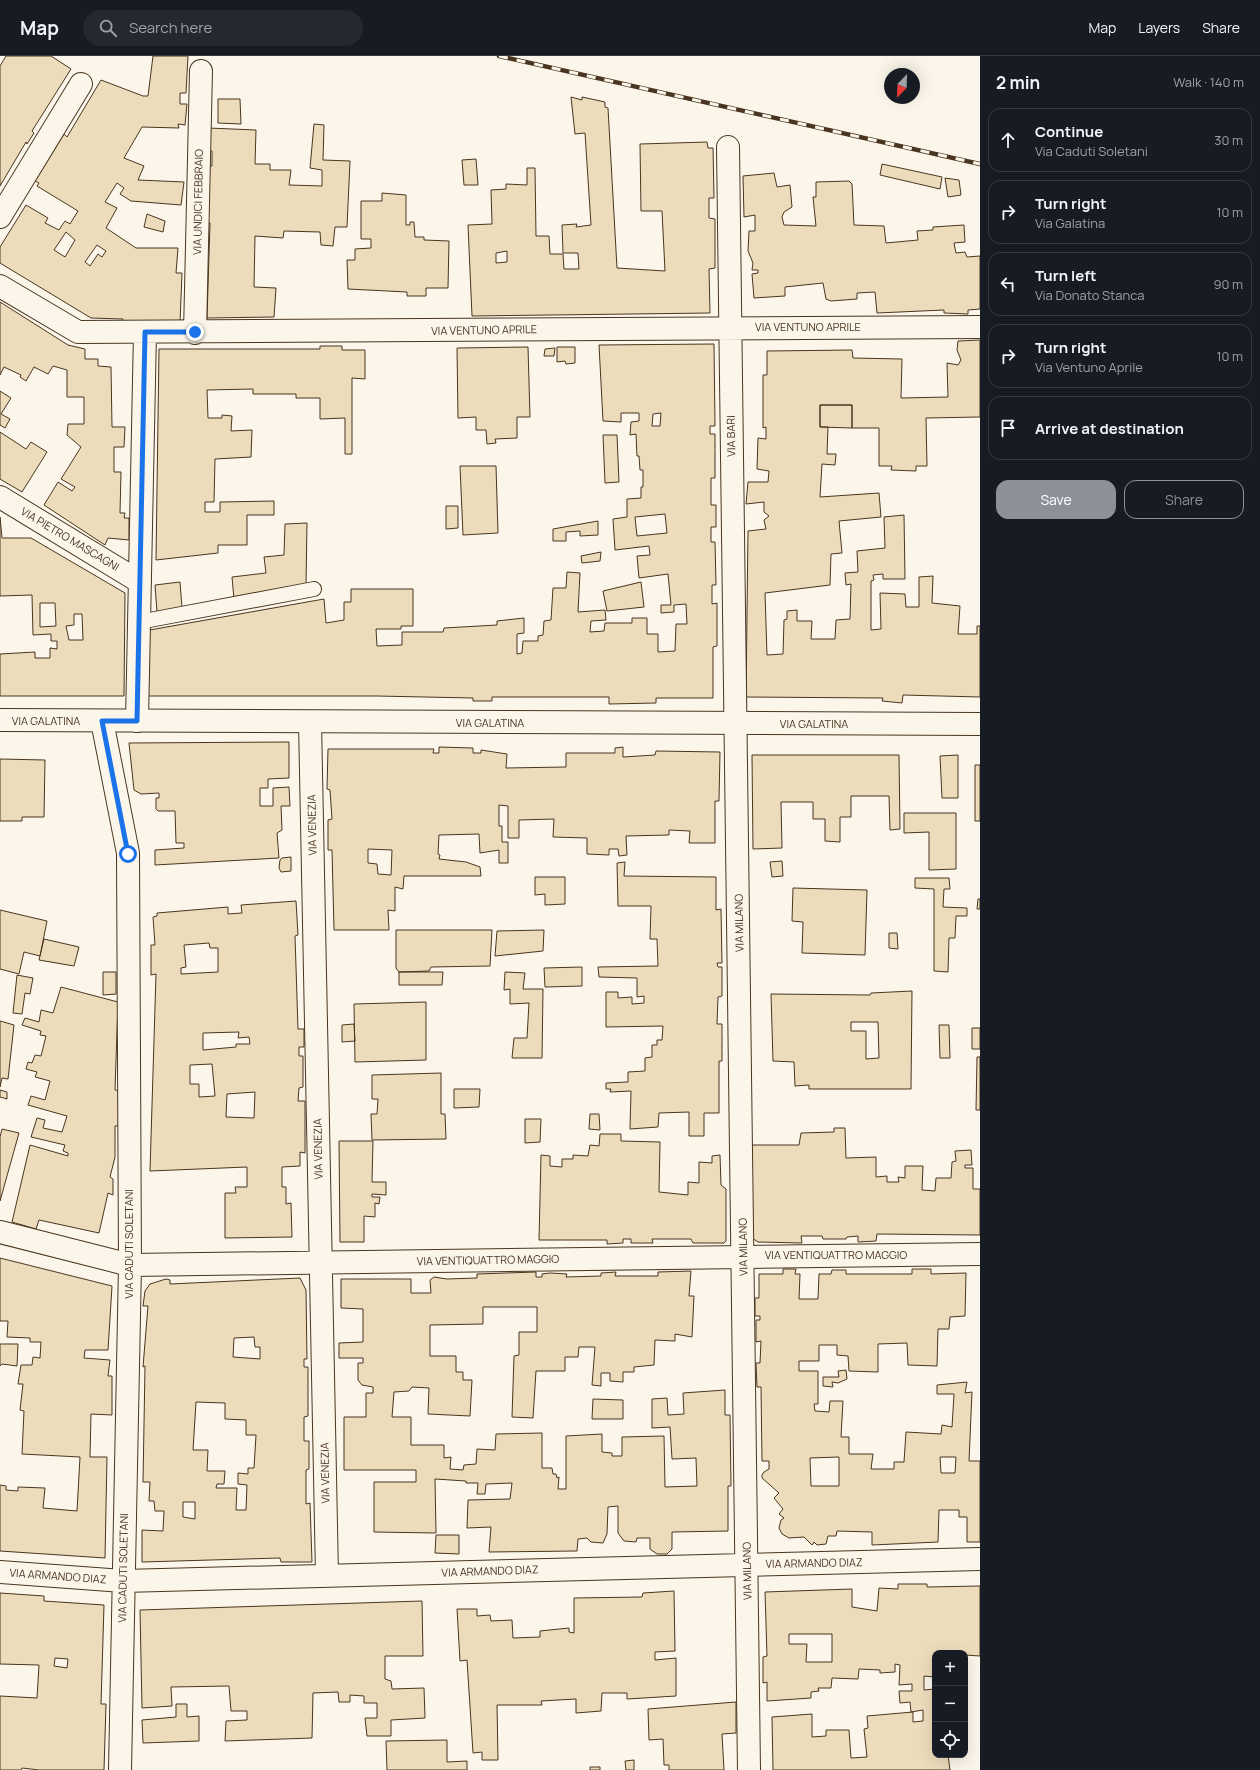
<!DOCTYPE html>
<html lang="en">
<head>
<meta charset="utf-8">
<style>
  :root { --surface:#171b24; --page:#242831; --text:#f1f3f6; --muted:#9ea1a6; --line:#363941; --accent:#8c9099 }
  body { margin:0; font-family:Manrope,sans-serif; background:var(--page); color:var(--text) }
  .controls { position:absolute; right:12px; bottom:12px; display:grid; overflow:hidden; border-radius:8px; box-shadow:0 4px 16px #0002 }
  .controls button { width:36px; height:36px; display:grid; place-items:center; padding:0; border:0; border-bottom:1px solid var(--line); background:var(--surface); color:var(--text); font:20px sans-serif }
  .compass { position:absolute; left:884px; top:12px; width:36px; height:36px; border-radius:50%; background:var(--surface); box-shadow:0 4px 16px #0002; rotate:203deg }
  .stop { position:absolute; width:12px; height:12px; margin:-9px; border:3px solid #1a73e8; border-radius:50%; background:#fff }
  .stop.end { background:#1a73e8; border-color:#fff; box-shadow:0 1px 4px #0008 }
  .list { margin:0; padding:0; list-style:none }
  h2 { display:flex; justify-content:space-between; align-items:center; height:52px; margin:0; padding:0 16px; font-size:17px }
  h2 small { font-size:13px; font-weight:400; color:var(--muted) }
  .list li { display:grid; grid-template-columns:26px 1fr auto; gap:12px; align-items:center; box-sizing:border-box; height:64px; margin:0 8px 8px; padding:0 8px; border:1px solid var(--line); border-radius:12px }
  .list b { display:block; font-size:15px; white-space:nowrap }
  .list p { margin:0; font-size:13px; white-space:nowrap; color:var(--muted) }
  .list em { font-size:13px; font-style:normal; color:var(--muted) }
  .actions { display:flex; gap:8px; padding:12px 16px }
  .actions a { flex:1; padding:9px 0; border:1px solid var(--accent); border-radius:12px; text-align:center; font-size:14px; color:var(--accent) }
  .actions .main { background:var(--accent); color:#fff }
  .icon { flex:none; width:22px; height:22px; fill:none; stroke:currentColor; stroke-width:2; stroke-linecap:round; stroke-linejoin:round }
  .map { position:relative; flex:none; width:980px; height:1714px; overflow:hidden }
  header { display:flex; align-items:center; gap:24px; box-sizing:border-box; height:56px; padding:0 20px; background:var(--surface); border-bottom:1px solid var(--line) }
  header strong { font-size:19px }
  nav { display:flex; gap:22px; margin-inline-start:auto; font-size:14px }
  .search { width:280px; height:36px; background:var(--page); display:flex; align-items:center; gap:10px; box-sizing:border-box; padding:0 14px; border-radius:22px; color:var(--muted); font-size:15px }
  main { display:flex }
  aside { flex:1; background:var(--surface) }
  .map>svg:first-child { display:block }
  .building { fill:#ecdcbc; stroke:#4a3520; fill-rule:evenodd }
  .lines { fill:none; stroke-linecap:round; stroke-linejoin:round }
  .service-casing { stroke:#4a3520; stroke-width:16 }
  .minor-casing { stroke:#4a3520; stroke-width:24 }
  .tertiary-casing { stroke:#4a3520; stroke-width:24 }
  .service { stroke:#fbf6e9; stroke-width:14 }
  .minor { stroke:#fbf6e9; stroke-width:22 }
  .tertiary { stroke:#fbf6e9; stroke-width:22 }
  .rail-casing { stroke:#4a3520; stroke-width:4.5 }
  .rail { stroke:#fbf6e9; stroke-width:3; stroke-dasharray:9; stroke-linecap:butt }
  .route { stroke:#1a73e8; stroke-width:5 }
  .labels { text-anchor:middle; stroke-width:3; stroke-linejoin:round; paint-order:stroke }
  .street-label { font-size:11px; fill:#4a3520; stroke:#fbf6e9 }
</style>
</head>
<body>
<header>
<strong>Map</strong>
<div class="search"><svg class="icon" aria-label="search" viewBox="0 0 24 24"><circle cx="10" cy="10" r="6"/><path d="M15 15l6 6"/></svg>Search here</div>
<nav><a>Map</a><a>Layers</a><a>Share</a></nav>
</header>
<main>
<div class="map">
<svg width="980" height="1714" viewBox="0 0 980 1714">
  <rect width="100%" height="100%" fill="#fbf6e9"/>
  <path class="building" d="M6,0H51L71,13L32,75L34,77L27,88L26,86L0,130V10Z
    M153,0H188L186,37H180V48H187L185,69L178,68L179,72L142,71L124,102L144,110L138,124L184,126L181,149L131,145L120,138L124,132L117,127L105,146L117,152L106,172L136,192H178L176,217H182L180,267H122L123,263L91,262L0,207V191L26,149L48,162L45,167L59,174L65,165L70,168L78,155L37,130L39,127L35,125L64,78L67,81L101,24L143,40H148ZM66,176L75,184L65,201L54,194ZM97,189L106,195L102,201L98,198L90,210L85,206Z
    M571,41L582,44V41L605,46V51L608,52L617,212L665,215L662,155H641L640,88L707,86L708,92H713L714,142H709V162L715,163V212L709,213L710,257L472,260L468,169L492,168L491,134L506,133V128L527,129V112H535L536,180H549L550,198H563L564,213H579L578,197H563L562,169L577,168L576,171L591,169L585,77L575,78ZM507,195V206L496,207V197Z
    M218,43H240L241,68L218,67Z
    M314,68L324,69L323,104L350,105L347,171H335L333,190L321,189L320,176L284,175L283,182L255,180L254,231L276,232L274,261L207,262L210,167L205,168L207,110H212V95L206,94L208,72L256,74L255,108H270V114H291L289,129L322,130V114L310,112Z
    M476,103L478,129H464L462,104Z
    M882,108L942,121L940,133L880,119Z
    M774,117L777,131L790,129L792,151L784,156L782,161L784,169L816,170L813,141H816V126L849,125L852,128L854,169L884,170L886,187L918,184L917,175L933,174V171L964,169L965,186L954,187L956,197L965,196L967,201L980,200V253L968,254V258L944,257V254L877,257L875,236L857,237V243L831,245L826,243L823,227L785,231V240L754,242L752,218L758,217V214H752L753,207L748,195L749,175H755V159L744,161L743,120Z
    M945,122L959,124L961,139L948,141Z
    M382,137L406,139V169H410V166H414L415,181H424V184L449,185L448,232H426V240H407V236L348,233L347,204H355V193L371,192V183H361V145H382Z
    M147,158L165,165L163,176L144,171Z
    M0,246L68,289L85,293V303H98V310L111,311L112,371H125L124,391H114V416H121L120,457H125L124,462H129V484L108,482L105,489L44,449L58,426L72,435L75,431L61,423L81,391L67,379L68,368H84V341H67V314L53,310L48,318L34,311L26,325L20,321L21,319L4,311L0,319Z
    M980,284V361L926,362L927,410H916V415L891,414L892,410H879V372H852V349H820V371H828L827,398H836L835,409L822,408L820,441L879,437L881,461L839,465L842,497L831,498L830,529L765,537L767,599L783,598L784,564L787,563V555L797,554V565H812L811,583H835L836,564L850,563L851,528L846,529L845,517L858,516L857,495L885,492L884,461L904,459L905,523H883V518L873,519L874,524L871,525V574L881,573L880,537L905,538L906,551H919V521L933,520L932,547L960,550L958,578H977V570H980V641L903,639L902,647L882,645L883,642L746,641L748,475L766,473L764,464L769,460L764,456V446L746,448L748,426H768L769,415L757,413L758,382L766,383V371L763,372V319H767V295L852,294L853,302L902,303L901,342L948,341L947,307L958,309L961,304L957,294L958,285Z
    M714,288L715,370H710V378H715V422H711V449H716V471H711V486H715L716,529H712V548L717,547V590L713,591V642H656V647L609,648V641H492V645H473V642L377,640H143L144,575L324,543L326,567L344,564V546H351V533H413V570H401V573H376L377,590L402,589V576H443L444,572L497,569V565L524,562V577L517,578V598L522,597L523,585H538V580L543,579L544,565L551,564L553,532H566L567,516L580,517L578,556L605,554L606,564L591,565L590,576L604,575L605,567H632V562H647V578H658V596L675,595L676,568H687L686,548L674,549V556L661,557V549H671L668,518L639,522L637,500L650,499L649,490L615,494L613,463L627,461V443L641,442V431H643V414H640L639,400H637L636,378L630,379L631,366L639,365V357H621V366L603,365L599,289ZM661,357L660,370H652L653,358ZM665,458L667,477L637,480L635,461Z
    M320,290H342V294H365V323L352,322V398H345V362L320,363V342H296V338H253V333L207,334L208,362H222V359L232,360L231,375L252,374L251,401L215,403L214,446H205V456H220V446L274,445V459H247V489H218V497L156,504L159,293H320Z
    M528,291L530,361H517V382L495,383L496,387L487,388L486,374H476V361L458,362L457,292Z
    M557,291H575V307L566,308L565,305L557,306Z
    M555,292L554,300H544L545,293Z
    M0,335L11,342L1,358L10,363L5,372L0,369Z
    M820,349H852V372L820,371Z
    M0,376L26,393L31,386L47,396L22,436L0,423Z
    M603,379H617L619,426L605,427Z
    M460,410H496L498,477L463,479Z
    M446,450H458V472L446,473Z
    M0,461L2,482H31L125,537L124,640H0V598L35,596V602H50V592L57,593V585H51V578L33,579L32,539L0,540ZM40,547H55L56,570L40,571ZM74,558H82L83,584H69L66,570L74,569Z
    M598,465V479L580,480V475L566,476V485H553V473Z
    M307,467L306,529L234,543L232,521L266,517L264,501L284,499L285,468Z
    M601,496L600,505L582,507L581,500Z
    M180,526L182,552L157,556L155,529Z
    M641,526L644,551L607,555L603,535Z
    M289,686V722L268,723V732H260V750H273V732L289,731L290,750H281L282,774L277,777L279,802L155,809V794L184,792V787H176L175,755H158L156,753V742H159V737L141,738L134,734L129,687Z
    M439,691L473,692V697H481V694L507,698L506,712L566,711V697H615V692L623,691V701L655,699L656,695L720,696L719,745H715V787H689L690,775L669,774V779L626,780L627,799L619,800L618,793H609V799L587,798V782L553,781L554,763L519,764V782H508V750L499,749V770H502V786H508V807H499V794L480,797L479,778L439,779L438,798L440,799L439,803L466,806L480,811L481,820H404L403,833L395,831V855L388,854L389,874H334L332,794H328V764L332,763L330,734L327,733L328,693H434L433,697H439ZM368,793L392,794L391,819L378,818L377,808L368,807Z
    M752,699H899L900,773L890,774L889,740H851V761H840V786L825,785V763H813V746H781L782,792L753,793Z
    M958,699V742H942L940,700Z
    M0,703L45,704L44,761H22V765H0Z
    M975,709H980V765H975Z
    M904,757H956V813L929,814V776L904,777Z
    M291,801V815L281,816L279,812L280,804L282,802Z
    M782,805L783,820L772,821L770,806Z
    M625,806L624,820L716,821V854L721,853L722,907H717L718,911H722V940L718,941L717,968H722V1005H719V1057H704V1080H689V1056L659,1057L658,1071L630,1073L631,1035L610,1036L611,1033H606V1027L628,1026V1016L645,1015V1002L652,1001V989H657V984H662L663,970L606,971V936H618V942L632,941V948L644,947V940L637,941V922L599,921L598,911L658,910L657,883H650L651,850H618L617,807Z
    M535,821H565V848L545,849V838L535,839Z
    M915,822H949L950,833H944L943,851L967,852V860H956L955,882H949L948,916L934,915V833L915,832Z
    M793,832L867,834L865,899L802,897L803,866L792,865Z
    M978,843H980V853H977Z
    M296,845L298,879L295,880L298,973H304V991H299V1000H303V1031L299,1032L298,1045H305V1097L300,1096V1110L282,1111V1131H286V1148L291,1147L292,1181L225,1182V1137H236L235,1131H247V1111L150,1115L156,918L151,919V889H155L153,861L157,860V857L228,851V858L242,857L241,849ZM209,887L210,892H218V916L181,918V912L186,911L184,889ZM239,976L238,982L249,981L250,988H236V991L203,994V977ZM212,1008L215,1040L199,1041V1028H190V1009ZM255,1036L254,1062L226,1061L227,1038Z
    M0,854L47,865L40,900L24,896L19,918L0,913Z
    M396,874H492L490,910L431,911L429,915L399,916L396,912Z
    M544,874L543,895L495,900L497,875Z
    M889,877H897L898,893L889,892Z
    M44,883L79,891L74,910L39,904Z
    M582,911V930L545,931L544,912Z
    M103,916H116V938L103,939Z
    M399,916H443L442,929H399Z
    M505,916L525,917L523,933H543L542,1002H512L514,982H527L529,947L510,948V933L504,934Z
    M17,919L33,922L30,938L25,937L22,958L13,957Z
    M61,931L118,946L115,1034L120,1035V1070H115V1101L110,1121L113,1123V1139L108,1137L99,1177L39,1164L36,1173L12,1166L30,1089L68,1100V1097L63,1095L65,1089L31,1081L37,1062L45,1064L43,1072L62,1076L67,1060L28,1049L31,1040L45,1044L50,1025L35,1021L37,1016L26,1013L28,1006L32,1007L35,999L41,1000L46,980L40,979L41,975L22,969L25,962L39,966L41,954L53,957Z
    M912,935L911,1033H809V1029L795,1030L794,1006L773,1005L771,938L870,939L871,937ZM851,966H878L879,1002L866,1003V975H851Z
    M426,946V1004L355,1006L354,948Z
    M0,965L14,969L8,1023L2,1022L0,1031Z
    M354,968L355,985L342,986V969Z
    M939,969H949L950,1002H940Z
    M972,972H980V993H972Z
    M977,1001H980V1054H976Z
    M441,1017V1058H445L446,1083L372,1084L371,1058H377L378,1043H372V1019Z
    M454,1033H480L479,1051L454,1052Z
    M0,1034L7,1036V1043L0,1041Z
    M590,1058H599L600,1074L589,1073Z
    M525,1063H541L540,1086L525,1087Z
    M834,1072H845L846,1102L876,1101V1121L887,1120V1126H899L898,1121L905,1122V1110H923L922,1134L935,1135L936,1122H951L952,1106L956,1105L955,1095L971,1094L972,1109H965V1112H973V1133H980V1179L877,1178L876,1185L858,1186V1180L847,1181L846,1183H823L822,1180H801L802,1187L758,1186L752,1182L751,1089H799L801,1077L834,1076Z
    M2,1073L19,1077L0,1145V1081Z
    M600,1078H621V1085L660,1086L659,1136L688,1139V1126L699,1127V1106L712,1107V1100L720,1099L721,1129L726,1133V1185L724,1187H693L691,1183H652L653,1187H631V1183H623V1187L607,1188V1184H539L541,1099L550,1100V1110L562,1111V1103H573V1099L588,1100L590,1089L599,1090Z
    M339,1085H373L372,1126H386V1139L372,1138V1141H380L379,1148L375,1147V1161L364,1160V1186H340Z
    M0,1202L112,1230L108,1294H85L84,1302L110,1304L108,1320H112V1359L91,1358L90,1401H107L105,1502L0,1495V1429L6,1430V1434L18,1435V1431L45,1432L43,1452L77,1455L80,1401L22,1398L24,1355L20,1354L23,1328H18L21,1309H32L33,1301L40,1302L41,1286H30V1282L7,1281L8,1265H0Z
    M783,1213H796L795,1218H800L799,1243H818L819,1218H831L832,1214H846V1218H912V1213H931V1218L966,1217L965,1260L950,1261L949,1273H938L937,1310L908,1309L907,1287L878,1288V1316L849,1315L848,1300L837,1299V1289H819V1305H799V1315H818V1348H814L815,1355L829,1356L830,1345H843L841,1381H849V1398H873L871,1413H894V1406H904L906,1376L941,1378L942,1369L952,1371L954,1338H937V1329L967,1326L965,1337L972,1336L969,1405H980V1486H967V1461H959V1454H939L938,1486L872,1489V1476L837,1475L836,1480H828L826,1488L817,1489L814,1486L812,1489L804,1481L789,1482L782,1478L779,1472L781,1464L784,1462L779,1458L783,1453L774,1442L779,1437L762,1422V1419L764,1416L769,1413V1405H762L761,1331H757L756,1307H760L761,1285L756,1286V1264H760V1260H755V1242H759V1218H783ZM839,1401V1430H811L810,1402ZM940,1401H956L955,1417H941Z
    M691,1215L689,1240H694L692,1281L675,1278V1285L655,1284L654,1309L634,1311V1316H623V1326L610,1325V1317H601V1330L592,1329L595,1291H579L578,1301H565V1315H536L533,1362L512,1361L514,1300L519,1299V1276H537V1251H483V1268L430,1269V1300H456V1316H463V1324H472L470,1360L428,1358L429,1332L412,1331L409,1335L394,1336L392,1361H411V1389H444V1402L451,1401L450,1413L463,1414L464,1409L476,1408L477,1393L495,1394L496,1378L542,1377V1412H552L553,1418H556L557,1422L559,1421L558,1433H566V1380L602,1378V1396L612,1397V1400H622V1381L664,1380L665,1431L697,1430L696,1402L672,1403L670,1371L652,1372V1343L667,1342L668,1359L684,1358L683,1337L725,1334V1359H730L731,1430H728V1475L672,1476V1493L667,1498H657L650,1493V1482H637L636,1486L624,1485L618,1477V1450L608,1451L607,1478L603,1487L591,1486L587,1482L578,1483L577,1495L489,1496L491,1471L467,1472L468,1444L510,1443L512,1427L486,1428L485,1438H477L478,1427H466V1425L435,1423L436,1477L374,1476V1426H416V1414H344V1361H366V1337H373V1331L362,1329L358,1324V1307H363V1302H339V1287L363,1286V1253L341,1252V1223H411V1237H431L430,1224L434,1221L447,1223L477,1222V1218L536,1216V1221H542V1218L550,1217L567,1218L566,1221L601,1220V1217L616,1216L615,1220H658V1216Z
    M300,1222L306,1234L307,1303H304V1311H308V1360L304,1361V1385H309V1413L306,1414V1448L310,1447L312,1506H281L280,1502L142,1506V1474L163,1475L164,1455H155L154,1445H149L150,1426H143L145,1310L143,1311L148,1250H143L145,1235L150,1228L166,1223L170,1224V1228ZM254,1281L255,1291H260V1303L233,1301L234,1282ZM196,1346L225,1347V1363L246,1364V1379H256L254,1412H248V1418L238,1417V1428L247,1429L246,1454H236L237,1432H216L217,1428H224L225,1415H207L208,1394H193ZM183,1446H195V1463L183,1461Z
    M0,1288H18L17,1310L2,1308L0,1310Z
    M846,1314L847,1323L838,1327L832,1326L833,1331L823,1330V1321H839L838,1315Z
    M593,1343L623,1344V1363H592Z
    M436,1479H459V1498L435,1497Z
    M898,1528H927V1531L980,1530V1600L965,1599V1597H935V1621L924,1620V1634L935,1633V1699H948L950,1714H773L772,1661L812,1658V1681L826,1680V1674H849L851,1702L867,1701L864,1673L868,1672L867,1660L913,1656V1666L923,1665V1654L911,1656L910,1646L900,1647L899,1635H912V1628L899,1629L900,1609L895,1608V1616L880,1617V1614L859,1613L858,1623L832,1622L831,1632H818L819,1635L811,1636V1642L767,1645V1626L763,1627V1601L767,1600L765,1536L852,1533V1551L877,1555L879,1532L898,1533ZM789,1578H832V1606H806L807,1588H789Z
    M674,1535L675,1595L655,1596V1604L676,1602V1640L627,1643V1637H602L601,1655L576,1657V1643L541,1645L542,1649H497L498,1704H482V1696L473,1697L467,1604L460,1605L457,1553H477V1560L490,1559L491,1565L512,1564L513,1582L540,1581V1575L569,1572V1576L574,1577V1542L642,1541L643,1537Z
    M0,1537L44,1540V1545L104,1549L101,1648H106L104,1714H39L22,1712L21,1714H0V1640L37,1642L39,1609L0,1608ZM55,1602L68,1603L67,1612L54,1610Z
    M422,1545L423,1600H385V1623L391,1625L392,1633L424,1632L425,1662L391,1664V1680H367L365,1662H377V1647H364V1640L350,1639V1646H339L338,1636L313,1637L312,1682L225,1685L226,1665L247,1664V1655H231L229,1630L171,1631L172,1650L142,1652L140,1554Z
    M736,1646V1677L722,1678L724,1714H669V1709H664L663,1683L649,1684L648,1653Z
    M176,1648H187V1661L199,1660V1685L143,1687L142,1664L176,1661Z
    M447,1684V1706L467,1705V1714H387L386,1685Z
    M634,1704V1714H626L625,1705Z
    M590,1711H600V1714H590Z"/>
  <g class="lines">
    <g class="service-casing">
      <path id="service" d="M139,566L314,533"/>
    </g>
    <g class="minor-casing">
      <path id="minor" d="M728,91L749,1714
        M0,161L81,28
        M0,230L78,276L980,271
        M195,277L201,15
        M0,441L140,526
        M102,665L128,797L130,1209L120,1714
        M137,665L145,276
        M310,666L327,1520
        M0,1176L130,1209L980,1198
        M0,1516L123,1525L980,1503"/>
    </g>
    <g class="tertiary-casing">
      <path id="tertiary" d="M0,664L980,668"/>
    </g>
    <use href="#service" class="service"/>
    <use href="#minor" class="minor"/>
    <use href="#tertiary" class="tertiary"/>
    <g class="rail-casing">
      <path id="rail" d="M499,0L980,108"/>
    </g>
    <use href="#rail" class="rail"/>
  </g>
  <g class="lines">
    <path class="route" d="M128,798L102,665H137L145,276H195"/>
  </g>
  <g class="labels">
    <g class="street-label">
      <text transform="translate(198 146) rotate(-89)" y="4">VIA UNDICI FEBBRAIO</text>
      <text x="808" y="275">VIA VENTUNO APRILE</text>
      <text transform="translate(484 274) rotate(-1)" y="4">VIA VENTUNO APRILE</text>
      <text transform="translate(731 380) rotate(-91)" y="4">VIA BARI</text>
      <text transform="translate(70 483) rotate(31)" y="4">VIA PIETRO MASCAGNI</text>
      <text x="46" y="669">VIA GALATINA</text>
      <text x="490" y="671">VIA GALATINA</text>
      <text x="814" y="672">VIA GALATINA</text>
      <text transform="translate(312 769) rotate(-91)" y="4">VIA VENEZIA</text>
      <text transform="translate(739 867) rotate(-91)" y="4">VIA MILANO</text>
      <text transform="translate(318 1093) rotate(-91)" y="4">VIA VENEZIA</text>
      <text transform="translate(129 1188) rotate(-90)" y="4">VIA CADUTI SOLETANI</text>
      <text transform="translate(743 1191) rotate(-91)" y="4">VIA MILANO</text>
      <text x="836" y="1203">VIA VENTIQUATTRO MAGGIO</text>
      <text transform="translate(488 1204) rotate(-1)" y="4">VIA VENTIQUATTRO MAGGIO</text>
      <text transform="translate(325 1417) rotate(-91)" y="4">VIA VENEZIA</text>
      <text transform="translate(814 1507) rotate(-1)" y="4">VIA ARMANDO DIAZ</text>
      <text transform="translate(123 1512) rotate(-89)" y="4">VIA CADUTI SOLETANI</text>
      <text transform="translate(490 1515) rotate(-2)" y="4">VIA ARMANDO DIAZ</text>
      <text transform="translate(747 1515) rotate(-91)" y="4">VIA MILANO</text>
      <text transform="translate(58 1520) rotate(4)" y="4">VIA ARMANDO DIAZ</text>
    </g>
  </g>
</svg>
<div class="controls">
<button>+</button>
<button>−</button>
<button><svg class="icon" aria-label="locate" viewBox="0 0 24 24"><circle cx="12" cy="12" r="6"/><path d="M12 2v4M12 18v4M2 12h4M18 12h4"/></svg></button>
</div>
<svg class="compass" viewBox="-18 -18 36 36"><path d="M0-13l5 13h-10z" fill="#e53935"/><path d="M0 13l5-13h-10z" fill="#9ea1a6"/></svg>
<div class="stop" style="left:128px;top:798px"></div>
<div class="stop end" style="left:195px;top:276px"></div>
</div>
<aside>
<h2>2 min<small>Walk · 140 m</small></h2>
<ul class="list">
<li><svg class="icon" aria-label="ahead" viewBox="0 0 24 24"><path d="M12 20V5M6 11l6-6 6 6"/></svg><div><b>Continue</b><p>Via Caduti Soletani</p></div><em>30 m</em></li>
<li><svg class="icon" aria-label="right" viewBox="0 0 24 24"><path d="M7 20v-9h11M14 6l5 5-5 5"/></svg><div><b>Turn right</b><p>Via Galatina</p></div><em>10 m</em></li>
<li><svg class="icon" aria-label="left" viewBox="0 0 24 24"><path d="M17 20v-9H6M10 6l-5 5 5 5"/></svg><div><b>Turn left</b><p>Via Donato Stanca</p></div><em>90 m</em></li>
<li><svg class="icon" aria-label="right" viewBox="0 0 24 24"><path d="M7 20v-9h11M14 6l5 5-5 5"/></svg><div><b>Turn right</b><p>Via Ventuno Aprile</p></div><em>10 m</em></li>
<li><svg class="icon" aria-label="arrive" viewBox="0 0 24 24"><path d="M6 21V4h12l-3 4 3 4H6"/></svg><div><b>Arrive at destination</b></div></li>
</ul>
<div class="actions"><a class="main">Save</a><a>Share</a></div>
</aside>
</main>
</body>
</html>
